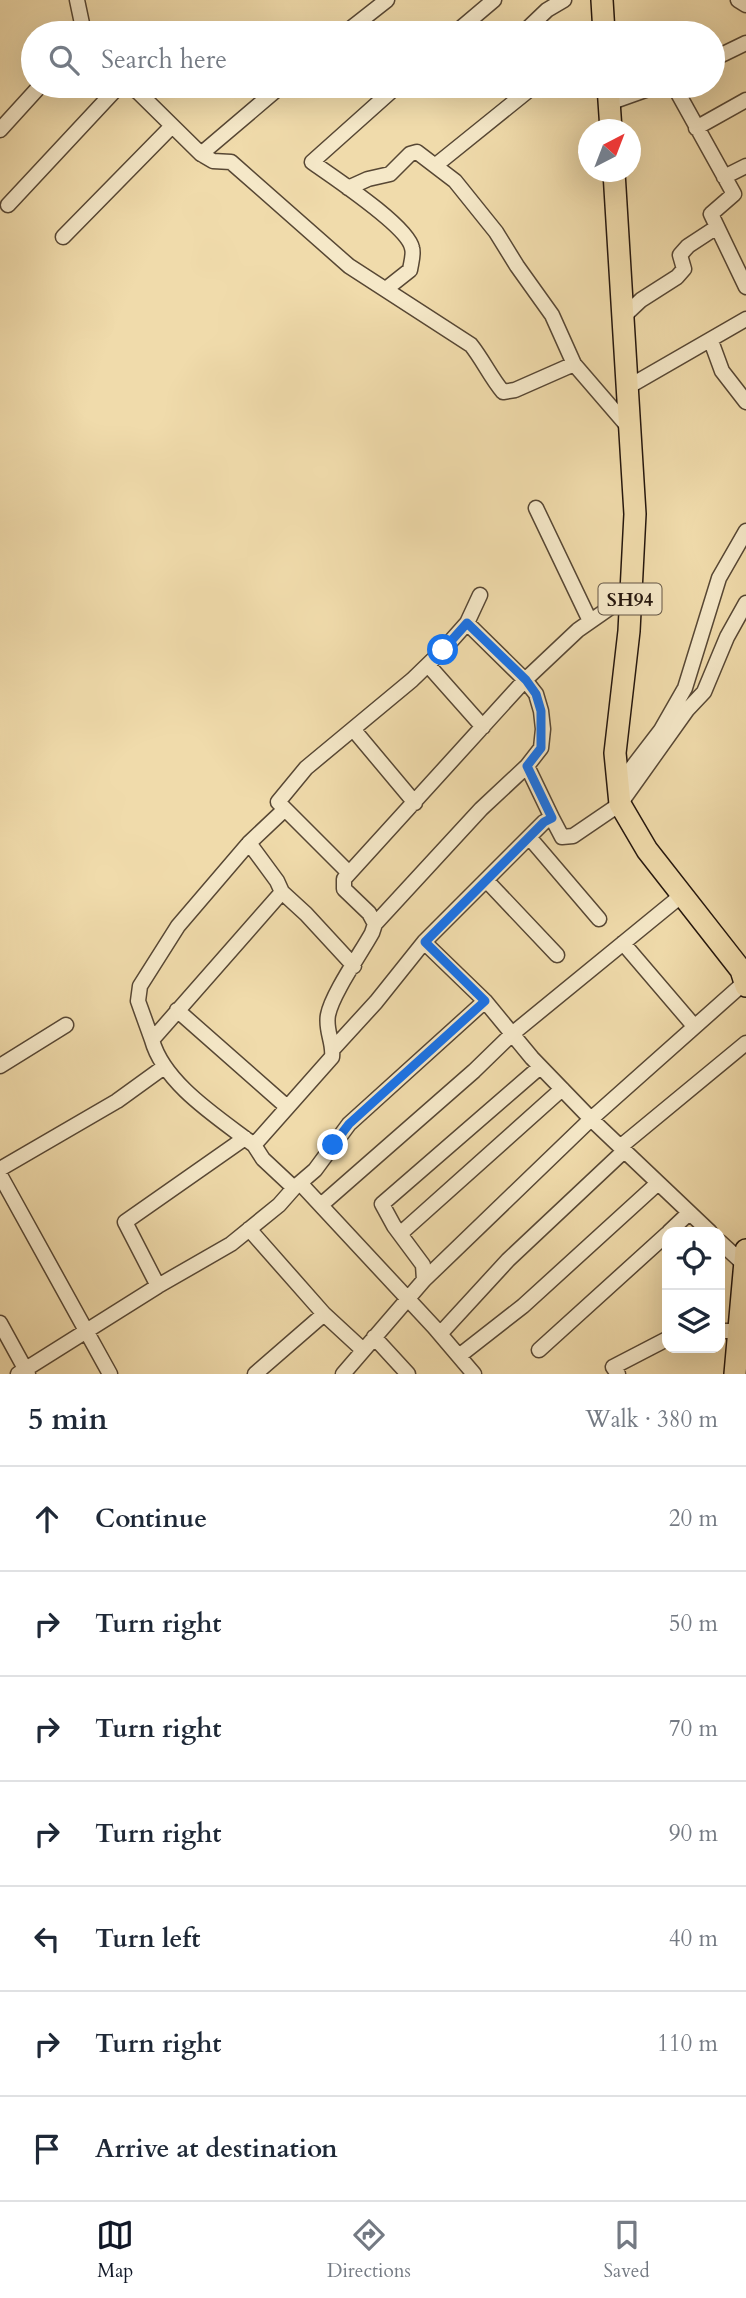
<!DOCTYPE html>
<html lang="en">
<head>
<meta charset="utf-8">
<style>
  :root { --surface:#fff; --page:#f2f2f3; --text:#1f2937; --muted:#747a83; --line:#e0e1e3; --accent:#111827 }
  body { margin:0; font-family:Cardo,serif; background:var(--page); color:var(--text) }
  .controls { position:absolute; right:21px; bottom:21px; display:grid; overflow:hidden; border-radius:14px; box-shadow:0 7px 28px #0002 }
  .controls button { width:63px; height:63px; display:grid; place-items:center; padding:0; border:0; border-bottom:2px solid var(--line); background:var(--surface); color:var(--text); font:35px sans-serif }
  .compass { position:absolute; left:578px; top:119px; width:63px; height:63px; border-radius:50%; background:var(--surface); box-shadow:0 7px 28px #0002; rotate:42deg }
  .stop { position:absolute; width:21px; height:21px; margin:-16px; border:5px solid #1a73e8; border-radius:50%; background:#fff }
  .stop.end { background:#1a73e8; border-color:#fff; box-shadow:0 2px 7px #0008 }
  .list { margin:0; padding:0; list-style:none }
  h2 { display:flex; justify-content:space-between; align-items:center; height:91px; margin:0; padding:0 28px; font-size:30px }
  h2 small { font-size:23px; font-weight:400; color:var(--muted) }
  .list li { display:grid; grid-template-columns:46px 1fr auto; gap:21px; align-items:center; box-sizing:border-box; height:105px; padding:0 28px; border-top:2px solid var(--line) }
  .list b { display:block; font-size:26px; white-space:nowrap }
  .list em { font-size:23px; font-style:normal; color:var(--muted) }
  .icon { flex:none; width:38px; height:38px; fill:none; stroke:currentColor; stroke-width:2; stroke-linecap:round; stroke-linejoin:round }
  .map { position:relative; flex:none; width:746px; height:1374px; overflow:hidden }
  .search { position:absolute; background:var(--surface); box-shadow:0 7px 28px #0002; left:21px; right:21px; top:21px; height:77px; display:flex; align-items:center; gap:18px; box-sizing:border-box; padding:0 24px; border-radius:38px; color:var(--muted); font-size:26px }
  .sheet { height:826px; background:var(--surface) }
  nav { display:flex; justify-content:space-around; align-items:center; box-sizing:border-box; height:98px; border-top:2px solid var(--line); background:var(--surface); font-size:19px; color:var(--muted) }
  nav a { display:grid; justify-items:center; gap:4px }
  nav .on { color:var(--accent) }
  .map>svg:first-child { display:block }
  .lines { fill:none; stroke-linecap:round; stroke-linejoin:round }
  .minor-casing { stroke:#574734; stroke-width:17 }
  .primary-casing { stroke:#24160d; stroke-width:24 }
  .minor { stroke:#f5e8c8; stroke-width:14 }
  .primary { stroke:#f0dbab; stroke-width:21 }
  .route { stroke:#1a73e8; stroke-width:9 }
  .labels { text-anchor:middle; stroke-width:5; stroke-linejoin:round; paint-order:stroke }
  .shield { fill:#f5e8c8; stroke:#635545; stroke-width:2 }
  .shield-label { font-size:19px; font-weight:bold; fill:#24160d }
</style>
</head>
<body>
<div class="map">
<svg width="746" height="1374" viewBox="0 0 746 1374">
  <rect width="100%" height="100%" fill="#f0dbab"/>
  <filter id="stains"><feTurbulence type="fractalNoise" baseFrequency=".00286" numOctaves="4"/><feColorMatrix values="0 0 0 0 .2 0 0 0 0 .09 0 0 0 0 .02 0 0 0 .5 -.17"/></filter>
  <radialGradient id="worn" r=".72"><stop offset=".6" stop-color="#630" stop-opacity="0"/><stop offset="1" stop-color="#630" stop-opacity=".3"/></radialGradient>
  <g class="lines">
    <g class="minor-casing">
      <path id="minor" d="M77,0L84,33
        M738,0L746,5
        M345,33L387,0
        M455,33L494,0
        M523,33L547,10L564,0
        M713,59L746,43
        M128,86L138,92L201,154L213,161L231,162L349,266L471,345C483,360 491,378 503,392L515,390L574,364L630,429
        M674,86L734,194L711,214L746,287
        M609,103L657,86
        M696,128L746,100
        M0,130L40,86
        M201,154L281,86
        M436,165L529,90L526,86
        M724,177L746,166
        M348,188L368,179L390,174L410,154L417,152L455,181L496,232L517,266L552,315L574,364
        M8,205L119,86
        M63,237L172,126
        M386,289L410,270C411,263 414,254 412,248C408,226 333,177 312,162L397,86
        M624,316L641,300L677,277L684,269L680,255L688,246L717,227
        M711,341L722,371L746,402
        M628,387L746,319
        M536,508L590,621
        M467,623L525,680L536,694L541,711L543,729L541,748L527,766
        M428,665L483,727
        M353,729L415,803
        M618,786L661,730L685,688L719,578L746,531
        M529,837L599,919
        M249,843L277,881L282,892L152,1040C164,1084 219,1118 254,1145
        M349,873L278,802L306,768L412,680L443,650L467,623L480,595
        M486,880L557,955
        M282,892L306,914L354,966
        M375,924L481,809L527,766L552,818
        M623,943L694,1026
        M177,1010L287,1107
        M152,1040L138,1001L140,986L178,926L249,843L284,810
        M333,1049L376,1002L424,942
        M0,1066L66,1025
        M620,1147L746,1043
        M0,1169L117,1101L164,1067
        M0,1175L110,1374
        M300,1183L434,1327L474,1374
        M294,1188L315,1170L349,1124L485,1001
        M321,1205L474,1071L512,1034L682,895
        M249,1229L324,1314L255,1374
        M669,1232L689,1213
        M710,1232L591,1119L532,1058L485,1001L424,942L544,822L552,818L562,837L573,836L620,804L687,710L704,692L727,637L746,603
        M400,1234L562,1089
        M720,1242L745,1265
        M424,1280L591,1119L745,982
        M158,1286L125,1222L245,1138
        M324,1314L363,1350
        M0,1323L28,1374
        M720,1331H739
        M440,1334L508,1260L624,1151
        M374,1337L408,1374
        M539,1350L667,1234
        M459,1356L523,1306L658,1183
        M18,1374L158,1286L231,1244L279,1205L294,1188L263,1159L254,1145L332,1057C334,1043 325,1030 328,1015C332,994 361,953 372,933L375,924L369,913L344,889V879L525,680L578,630L631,593
        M343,1374L424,1280L423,1265L394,1226L382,1204L540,1067
        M618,1374L613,1367L667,1339"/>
    </g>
    <g class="primary-casing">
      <path id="primary" d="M602,0L604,33
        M608,86L611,130
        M614,172L635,514L629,631L615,753L620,804L647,850L741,970L746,986
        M735,1374L746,1250"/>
    </g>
    <use href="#minor" class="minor"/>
    <use href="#primary" class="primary"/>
  </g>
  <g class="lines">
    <path class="route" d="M333,1145L349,1124L485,1001L425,942L544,822L552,818L527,766L541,748V711L536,694L526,680L467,623L443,650"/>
  </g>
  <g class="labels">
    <rect class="shield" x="598.5" y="583.5" width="63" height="31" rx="5"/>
    <g class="shield-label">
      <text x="630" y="606">SH94</text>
    </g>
  </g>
  <rect width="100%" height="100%" filter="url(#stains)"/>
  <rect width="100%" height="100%" fill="url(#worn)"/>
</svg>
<div class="controls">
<button><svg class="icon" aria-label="locate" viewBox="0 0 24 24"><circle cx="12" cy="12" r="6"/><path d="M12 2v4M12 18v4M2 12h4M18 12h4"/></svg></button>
<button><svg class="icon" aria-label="layers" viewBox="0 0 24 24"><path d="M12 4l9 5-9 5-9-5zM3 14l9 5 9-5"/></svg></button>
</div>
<svg class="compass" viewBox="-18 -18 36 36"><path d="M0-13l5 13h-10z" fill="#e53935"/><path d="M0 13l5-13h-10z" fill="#747a83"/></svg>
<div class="stop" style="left:443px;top:650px"></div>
<div class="stop end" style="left:333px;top:1145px"></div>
<div class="search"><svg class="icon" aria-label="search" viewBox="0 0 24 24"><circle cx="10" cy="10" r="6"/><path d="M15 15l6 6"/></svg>Search here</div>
</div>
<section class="sheet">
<h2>5 min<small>Walk · 380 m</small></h2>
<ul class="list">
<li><svg class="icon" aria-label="ahead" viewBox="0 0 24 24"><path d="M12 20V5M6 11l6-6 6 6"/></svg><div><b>Continue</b></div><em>20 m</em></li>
<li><svg class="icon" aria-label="right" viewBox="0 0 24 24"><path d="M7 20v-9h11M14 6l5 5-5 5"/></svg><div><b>Turn right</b></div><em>50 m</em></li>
<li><svg class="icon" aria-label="right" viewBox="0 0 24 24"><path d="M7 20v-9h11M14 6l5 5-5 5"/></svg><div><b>Turn right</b></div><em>70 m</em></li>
<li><svg class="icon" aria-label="right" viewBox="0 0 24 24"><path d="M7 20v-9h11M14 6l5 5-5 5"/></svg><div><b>Turn right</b></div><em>90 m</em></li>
<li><svg class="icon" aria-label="left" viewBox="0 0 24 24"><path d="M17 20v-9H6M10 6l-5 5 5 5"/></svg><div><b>Turn left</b></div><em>40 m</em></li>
<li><svg class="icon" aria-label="right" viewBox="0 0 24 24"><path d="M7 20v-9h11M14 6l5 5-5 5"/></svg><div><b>Turn right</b></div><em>110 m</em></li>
<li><svg class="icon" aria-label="arrive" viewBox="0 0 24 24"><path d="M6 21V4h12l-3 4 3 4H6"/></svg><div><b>Arrive at destination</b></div></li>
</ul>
</section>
<nav>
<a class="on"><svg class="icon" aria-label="map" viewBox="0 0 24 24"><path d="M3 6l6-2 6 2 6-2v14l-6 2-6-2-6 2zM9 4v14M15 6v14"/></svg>Map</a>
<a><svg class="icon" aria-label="directions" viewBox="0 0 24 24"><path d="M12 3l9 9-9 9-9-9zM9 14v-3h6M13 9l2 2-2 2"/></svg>Directions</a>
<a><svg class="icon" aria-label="saved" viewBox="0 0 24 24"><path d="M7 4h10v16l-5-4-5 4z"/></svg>Saved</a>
</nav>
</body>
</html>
